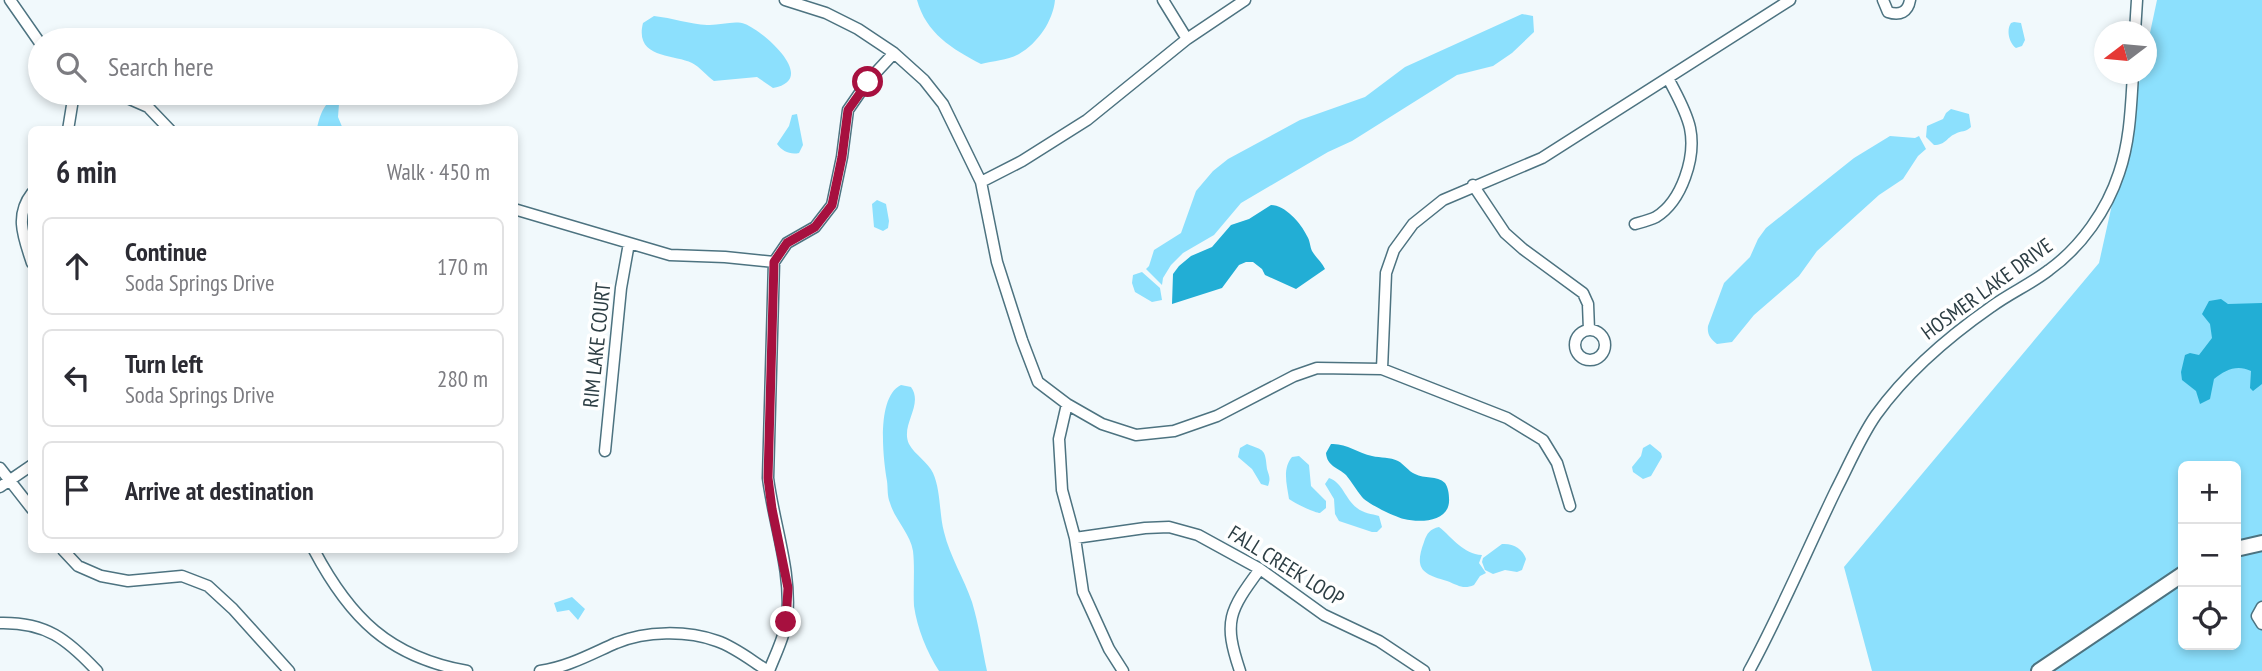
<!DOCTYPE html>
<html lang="en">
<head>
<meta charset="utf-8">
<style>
  :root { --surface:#fff; --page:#f2f2f3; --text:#2b2b33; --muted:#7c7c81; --line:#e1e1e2 }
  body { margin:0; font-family:"PT Sans Narrow",sans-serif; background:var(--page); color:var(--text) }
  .controls { position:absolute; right:21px; bottom:21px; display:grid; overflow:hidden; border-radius:10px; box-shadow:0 4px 10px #0003 }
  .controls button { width:63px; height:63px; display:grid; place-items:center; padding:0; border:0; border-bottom:2px solid var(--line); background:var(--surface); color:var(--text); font:35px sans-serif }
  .compass { position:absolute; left:2094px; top:21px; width:63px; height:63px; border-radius:50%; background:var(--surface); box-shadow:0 4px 10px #0003; rotate:254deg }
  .stop { position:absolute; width:21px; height:21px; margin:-16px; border:5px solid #a7103f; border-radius:50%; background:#fff }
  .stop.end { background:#a7103f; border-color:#fff; box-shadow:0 2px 7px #0008 }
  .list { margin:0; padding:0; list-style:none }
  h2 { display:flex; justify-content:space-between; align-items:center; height:91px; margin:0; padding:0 28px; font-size:30px }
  h2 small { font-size:23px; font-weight:400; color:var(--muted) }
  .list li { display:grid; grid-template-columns:46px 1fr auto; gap:21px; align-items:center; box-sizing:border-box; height:98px; margin:0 14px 14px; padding:0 14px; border:2px solid var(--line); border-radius:10px }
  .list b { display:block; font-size:26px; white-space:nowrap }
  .list p { margin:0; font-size:23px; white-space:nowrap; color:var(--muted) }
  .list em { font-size:23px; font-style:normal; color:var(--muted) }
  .icon { flex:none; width:38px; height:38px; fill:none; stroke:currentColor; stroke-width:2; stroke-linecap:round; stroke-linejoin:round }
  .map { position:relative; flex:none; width:2262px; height:671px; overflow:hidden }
  .search { position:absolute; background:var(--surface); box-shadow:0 4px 10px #0003; left:28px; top:28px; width:490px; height:77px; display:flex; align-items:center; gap:18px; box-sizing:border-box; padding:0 24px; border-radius:38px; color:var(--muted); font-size:26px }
  .panel { position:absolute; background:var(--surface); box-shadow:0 4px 10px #0003; left:28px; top:126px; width:490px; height:427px; border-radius:10px }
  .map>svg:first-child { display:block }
  .green { fill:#8ce0fd; fill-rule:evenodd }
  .water { fill:#22aed5 }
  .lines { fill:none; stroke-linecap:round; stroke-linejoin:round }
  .street-casing { stroke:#4d7380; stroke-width:13 }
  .secondary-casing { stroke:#4d7380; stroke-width:18 }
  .street { stroke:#fff; stroke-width:10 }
  .secondary { stroke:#fff; stroke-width:14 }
  .route { stroke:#a7103f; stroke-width:9 }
  .labels { text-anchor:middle; stroke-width:7; stroke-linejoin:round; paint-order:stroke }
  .street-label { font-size:21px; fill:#2d3e44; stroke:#fff }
</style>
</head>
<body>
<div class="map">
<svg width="2262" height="671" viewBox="0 0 2262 671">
  <rect width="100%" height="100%" fill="#f1f9fc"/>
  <path class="green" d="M917,0H1055C1053,21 1038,43 1019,54C1008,60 993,61 981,64C952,49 926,33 917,0Z
    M2157,0H2262V671H1872L1844,567L2099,263L2141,74H2146L2147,47ZM2183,466H2236V645H2183Z
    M1522,14L1533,16L1534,32L1512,53L1493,66L1457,75L1352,141L1328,152L1241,203L1214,235L1183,253L1171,265L1163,278L1162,285L1146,269L1149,266L1154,250L1181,233L1196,191L1213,171L1228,159L1300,120L1365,97L1405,67Z
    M654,16C672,18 690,24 707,25C719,26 734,20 745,24C765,32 819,80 773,88L757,77L714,81C707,76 700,67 692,63C674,54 634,59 643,23Z
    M2014,22L2021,23L2025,40L2022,46L2016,48C2009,43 2006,30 2011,23Z
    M341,93H353L339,104L338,117L343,129H317C320,113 325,101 341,93Z
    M1951,109L1969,114L1971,127C1965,133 1962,130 1955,134C1946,138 1946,145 1934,145L1926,137L1927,126L1943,119L1946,113Z
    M797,114L803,145L799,153C790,155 782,151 777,144L789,126L792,115Z
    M1890,136L1915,138L1919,136L1926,149L1918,156L1903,179L1879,195L1817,251L1799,276L1754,315L1732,342L1717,344C1710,339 1707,334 1708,326L1724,283L1750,257L1758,239L1766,228L1854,158Z
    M877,200L886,204L889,221L888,228L883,231L874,227L872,204Z
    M1142,272L1160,288L1162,300L1152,302L1135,292L1132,283L1133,275Z
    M901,385L911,387C924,405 900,425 909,444C915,455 928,462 933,473C941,491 939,513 944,532C950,557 964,578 972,602C979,625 982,648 987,671H939C927,652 917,628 914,606C913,588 915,569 913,551C910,533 895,520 890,503C887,496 888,488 887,481C883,458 876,397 901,385Z
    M1247,444C1265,451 1265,449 1267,469C1269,476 1271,478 1268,486L1261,484L1252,469L1238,457L1240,448Z
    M1650,444L1661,453L1662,457L1651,476L1643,479L1633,472L1632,467L1641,456L1643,448Z
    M1299,456L1309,465L1311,486L1326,501V508L1320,513C1315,513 1294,503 1289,499C1287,485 1282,469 1292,457Z
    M1329,478C1343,483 1345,499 1357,508C1363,513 1372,514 1379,516L1382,527L1377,532H1372L1339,521L1335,514L1334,499L1325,484Z
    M1439,527C1453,538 1463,554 1482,555L1479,563L1486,573L1480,576L1474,585C1463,590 1458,585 1447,581C1422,574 1414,569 1424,542C1427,533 1430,529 1439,527Z
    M1502,544C1513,543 1523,549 1526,559L1522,570L1517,572L1505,570L1493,574L1485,570L1482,562L1483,558Z
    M572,597L585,609L578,620L569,610L557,612L554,603Z"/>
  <path class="water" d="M1271,205C1285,205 1301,223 1307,236C1310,240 1310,247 1312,251C1316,258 1322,262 1325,269L1296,289L1265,275L1262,269L1253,262H1246L1239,265L1222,288L1172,304L1173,274L1179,266L1191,256L1212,247L1231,225L1249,219Z
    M2221,299L2228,304L2262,303V384L2253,391L2250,388L2251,371C2237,364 2225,370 2214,379L2210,399L2200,404L2196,391L2182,380L2181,372L2185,355L2190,353L2199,355L2212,338L2210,324L2202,314L2209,301Z
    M1331,444C1346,443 1358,453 1372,456C1381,458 1390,457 1398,461C1404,464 1408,471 1415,474C1424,479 1437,475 1445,483C1448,487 1449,494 1449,498C1451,522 1421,523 1404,519C1395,517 1368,504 1362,497C1356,490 1352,482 1346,475C1337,467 1327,466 1326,453Z"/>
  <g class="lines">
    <g class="street-casing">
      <path id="street" d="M10,0L40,43
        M785,0L826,13L858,29L894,53L924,80L943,104L981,182L997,262L1022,340L1038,382L1067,404L1102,424L1136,435L1174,431L1217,416L1294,376L1317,368L1382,369L1507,418L1543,440L1557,463L1570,506
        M1163,0L1187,39
        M1883,0L1888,12C1900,16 1908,12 1910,0
        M2135,32L2137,0
        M116,93L148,107L170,130
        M68,130L74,93
        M981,182L1022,161L1087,120L1187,39L1245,0
        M1473,185L1505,233L1523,249L1583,293L1588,304L1589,330
        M32,193C14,216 24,238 32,263
        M514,209L670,255L725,257L774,262
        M1635,224C1642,222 1650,220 1656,217C1682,201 1696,157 1690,128C1686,110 1676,94 1668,78
        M1575 345a15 15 0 1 1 30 0a15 15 0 1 1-30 0Z
        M1382,369L1386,273L1394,250L1413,224L1443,200L1542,158L1790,0
        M1067,404L1059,439L1062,490L1075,538L1083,592L1109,649L1123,671
        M605,451L621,288L629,243
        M0,468L32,509
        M0,487L32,465
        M1075,538L1145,528L1169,527L1198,535L1260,569L1324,615L1379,641L1424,671
        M63,550L78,566L101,576L128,581L182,576L208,586L233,609L289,671
        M314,550C350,618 389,657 467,671
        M2262,607L2257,616L2262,624
        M0,623C46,622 67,639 97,671
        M540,671C568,667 591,654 616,643C646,631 686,630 717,641C735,647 752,661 768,671
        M769,671C775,655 785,636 787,619C792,572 774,525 768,478L774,262L787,243L815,227L832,205L842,157L848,110L868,81L894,53
        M1240,671C1223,621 1229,611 1260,569
        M1749,671C1781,612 1807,550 1836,490C1849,465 1860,438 1876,415C1907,372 1948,337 1991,307C2010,293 2031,284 2049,270C2081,247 2107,210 2119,173C2130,141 2131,107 2133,74"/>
    </g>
    <g class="secondary-casing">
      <path id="secondary" d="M2236,549L2262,543
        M2039,671L2183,574"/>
    </g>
    <use href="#street" class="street"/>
    <use href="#secondary" class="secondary"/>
  </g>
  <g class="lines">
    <path class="route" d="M786,622L788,588L772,509L768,478L774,262L787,243L815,227L832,205L842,157L848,110L868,82"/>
  </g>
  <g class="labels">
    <g class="street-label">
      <text transform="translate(1987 289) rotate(-36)" y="7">HOSMER LAKE DRIVE</text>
      <text transform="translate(597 345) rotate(-84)" y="7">RIM LAKE COURT</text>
      <text transform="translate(1286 566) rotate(32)" y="7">FALL CREEK LOOP</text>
    </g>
  </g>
</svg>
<div class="controls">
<button>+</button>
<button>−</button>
<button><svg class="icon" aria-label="locate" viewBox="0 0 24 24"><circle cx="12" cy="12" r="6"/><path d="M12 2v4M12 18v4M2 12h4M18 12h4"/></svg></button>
</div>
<svg class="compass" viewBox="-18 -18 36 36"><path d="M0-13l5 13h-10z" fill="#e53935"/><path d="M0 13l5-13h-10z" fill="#7c7c81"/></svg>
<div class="stop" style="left:868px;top:82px"></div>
<div class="stop end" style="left:786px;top:622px"></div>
<div class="search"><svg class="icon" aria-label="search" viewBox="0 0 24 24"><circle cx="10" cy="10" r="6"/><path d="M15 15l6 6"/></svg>Search here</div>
<section class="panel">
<h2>6 min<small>Walk · 450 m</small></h2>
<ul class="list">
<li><svg class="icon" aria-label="ahead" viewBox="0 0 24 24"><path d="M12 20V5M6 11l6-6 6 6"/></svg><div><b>Continue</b><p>Soda Springs Drive</p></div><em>170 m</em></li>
<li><svg class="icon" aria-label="left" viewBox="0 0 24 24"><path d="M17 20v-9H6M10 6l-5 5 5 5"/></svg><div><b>Turn left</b><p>Soda Springs Drive</p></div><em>280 m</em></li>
<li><svg class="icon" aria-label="arrive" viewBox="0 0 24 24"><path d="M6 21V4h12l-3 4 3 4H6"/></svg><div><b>Arrive at destination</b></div></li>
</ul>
</section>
</div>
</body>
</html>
